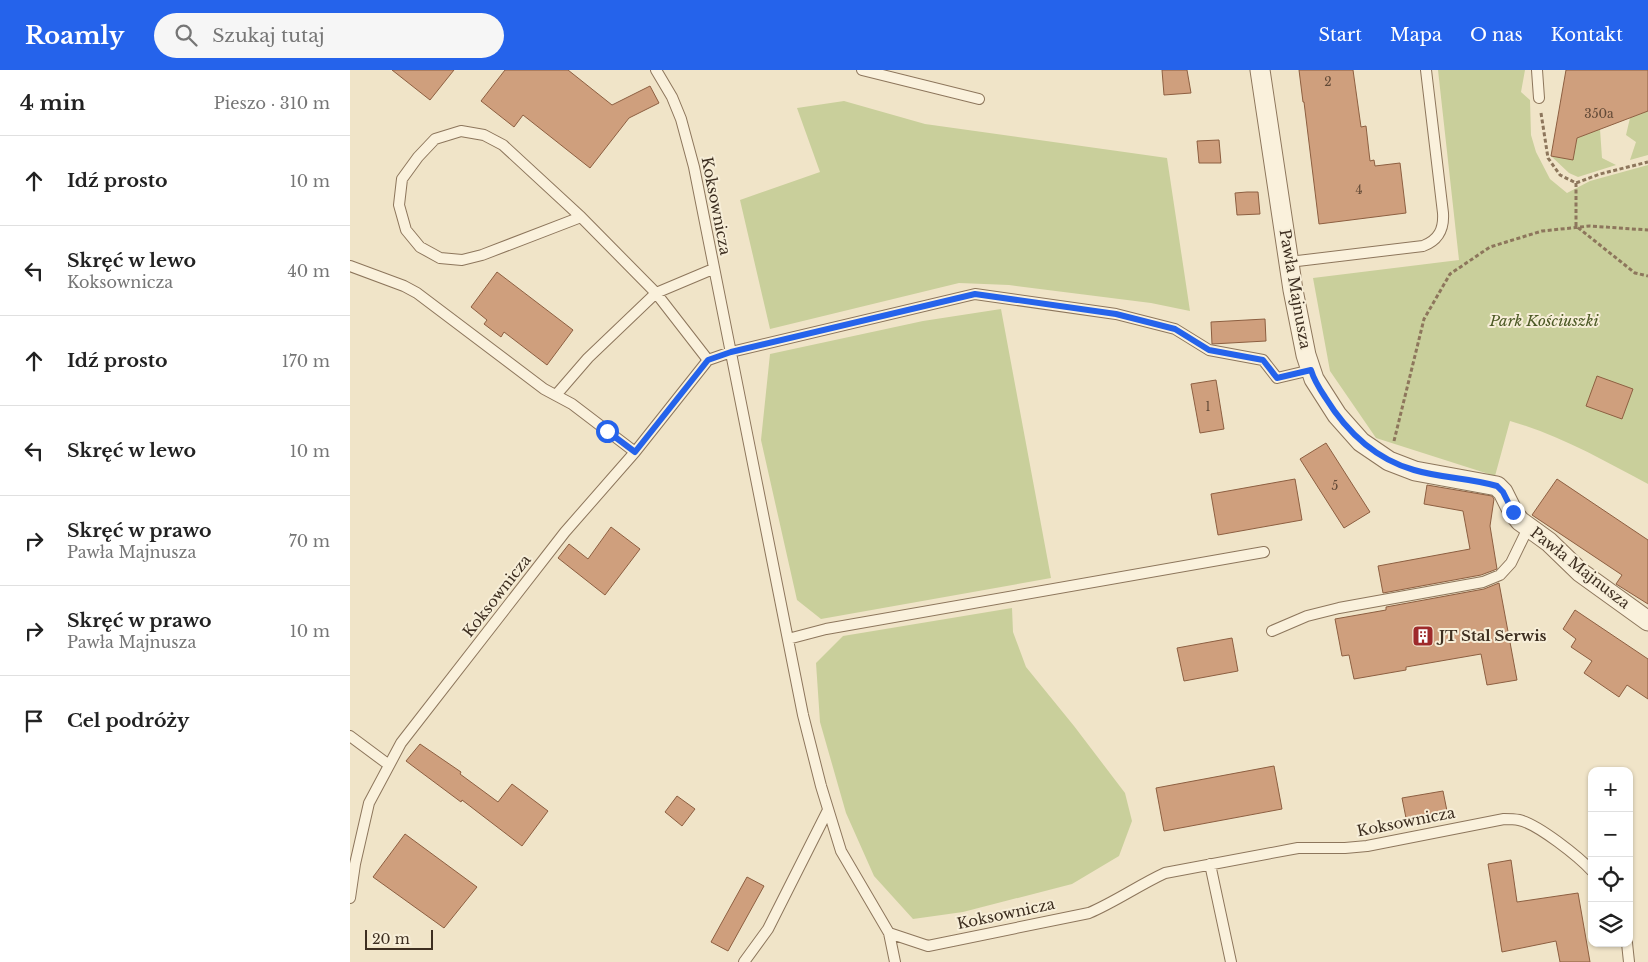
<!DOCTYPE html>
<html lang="pl">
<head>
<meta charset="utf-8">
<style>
  :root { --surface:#fff; --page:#f6f6f6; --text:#222; --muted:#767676; --line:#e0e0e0; --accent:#2563eb }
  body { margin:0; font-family:"Libre Baskerville",serif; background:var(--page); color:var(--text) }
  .controls { position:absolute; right:15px; bottom:15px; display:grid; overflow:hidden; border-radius:10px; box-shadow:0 1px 4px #0004 }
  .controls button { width:45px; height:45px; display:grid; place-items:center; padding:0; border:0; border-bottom:1px solid var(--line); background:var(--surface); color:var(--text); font:25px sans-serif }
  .scale { position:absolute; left:15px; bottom:12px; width:68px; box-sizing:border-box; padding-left:5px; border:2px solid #3d2e20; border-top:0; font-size:14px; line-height:18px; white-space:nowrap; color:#3d2e20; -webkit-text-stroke:4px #f7eed8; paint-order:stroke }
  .stop { position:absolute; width:15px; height:15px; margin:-11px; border:4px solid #2563eb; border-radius:50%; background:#fff }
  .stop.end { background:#2563eb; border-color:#fff; box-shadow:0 1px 5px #0008 }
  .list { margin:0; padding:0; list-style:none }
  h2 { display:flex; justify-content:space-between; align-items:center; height:65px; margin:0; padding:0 20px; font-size:21px }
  h2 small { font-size:16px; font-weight:400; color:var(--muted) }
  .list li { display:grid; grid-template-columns:32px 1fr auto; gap:15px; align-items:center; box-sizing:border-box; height:90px; padding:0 20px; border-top:1px solid var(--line) }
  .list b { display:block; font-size:19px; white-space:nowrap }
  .list p { margin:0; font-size:16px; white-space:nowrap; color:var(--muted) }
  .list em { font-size:16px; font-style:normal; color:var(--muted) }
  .icon { flex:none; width:28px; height:28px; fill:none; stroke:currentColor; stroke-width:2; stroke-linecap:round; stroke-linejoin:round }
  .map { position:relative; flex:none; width:1298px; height:892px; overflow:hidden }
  header { display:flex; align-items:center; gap:30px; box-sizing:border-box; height:70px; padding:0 25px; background:var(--accent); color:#fff }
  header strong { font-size:24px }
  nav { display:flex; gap:28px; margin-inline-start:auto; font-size:18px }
  .search { width:350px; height:45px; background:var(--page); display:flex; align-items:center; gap:12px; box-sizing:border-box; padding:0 18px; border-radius:28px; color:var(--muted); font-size:19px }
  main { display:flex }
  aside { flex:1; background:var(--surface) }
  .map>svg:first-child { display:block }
  .green { fill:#c9cf9b }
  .building { fill:#cf9f7d; stroke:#8d5f41 }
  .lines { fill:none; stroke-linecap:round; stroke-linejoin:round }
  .service-casing { stroke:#8d765c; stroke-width:12 }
  .minor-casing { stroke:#8d765c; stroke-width:21 }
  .path { stroke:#8d765c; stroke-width:3; stroke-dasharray:4 2.5; stroke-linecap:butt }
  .service { stroke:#faf1dc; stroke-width:10 }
  .minor { stroke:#faf1dc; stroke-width:19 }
  .route { stroke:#2563eb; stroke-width:6 }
  .labels { text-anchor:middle; stroke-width:4; stroke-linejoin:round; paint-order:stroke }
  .number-label { font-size:12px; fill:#624a37 }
  .street-label { font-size:15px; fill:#3d2e20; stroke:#f7eed8 }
  .park-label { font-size:15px; font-style:italic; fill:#4d5a26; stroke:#f7eed8 }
  .poi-label { font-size:15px; font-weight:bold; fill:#3d2e20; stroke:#f7eed8; text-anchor:start }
</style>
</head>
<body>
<header>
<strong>Roamly</strong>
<div class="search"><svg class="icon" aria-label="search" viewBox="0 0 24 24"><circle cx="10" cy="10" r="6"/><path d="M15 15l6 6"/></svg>Szukaj tutaj</div>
<nav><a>Start</a><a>Mapa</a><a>O nas</a><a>Kontakt</a></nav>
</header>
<main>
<aside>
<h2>4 min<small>Pieszo · 310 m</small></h2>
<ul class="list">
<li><svg class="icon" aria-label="ahead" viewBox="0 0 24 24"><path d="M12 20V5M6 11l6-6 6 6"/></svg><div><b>Idź prosto</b></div><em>10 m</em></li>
<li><svg class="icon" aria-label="left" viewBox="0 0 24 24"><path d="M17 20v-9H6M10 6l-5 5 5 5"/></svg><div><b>Skręć w lewo</b><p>Koksownicza</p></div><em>40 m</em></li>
<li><svg class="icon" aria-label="ahead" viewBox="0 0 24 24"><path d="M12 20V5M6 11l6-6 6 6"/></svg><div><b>Idź prosto</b></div><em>170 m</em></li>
<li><svg class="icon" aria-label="left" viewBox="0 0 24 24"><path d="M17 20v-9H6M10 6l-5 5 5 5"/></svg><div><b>Skręć w lewo</b></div><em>10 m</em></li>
<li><svg class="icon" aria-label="right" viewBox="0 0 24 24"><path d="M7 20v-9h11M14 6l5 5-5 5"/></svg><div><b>Skręć w prawo</b><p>Pawła Majnusza</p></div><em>70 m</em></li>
<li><svg class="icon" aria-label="right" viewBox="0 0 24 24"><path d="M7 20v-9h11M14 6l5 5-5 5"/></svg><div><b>Skręć w prawo</b><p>Pawła Majnusza</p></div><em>10 m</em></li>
<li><svg class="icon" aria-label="arrive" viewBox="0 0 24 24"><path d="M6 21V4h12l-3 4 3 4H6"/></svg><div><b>Cel podróży</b></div></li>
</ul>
</aside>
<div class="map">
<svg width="1298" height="892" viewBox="0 0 1298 892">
  <rect width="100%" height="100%" fill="#f0e4c8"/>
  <path class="green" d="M1088,0H1175L1171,22L1180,30L1181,65L1186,82L1200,109L1217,123L1240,111L1298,95V414C1253,390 1209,365 1160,351L1145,406L1026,368L980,301L963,208L1109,190Z
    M494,31L575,54L817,88L840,241L801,233L659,215L609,213L420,259L390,130L470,102L447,38Z
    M1298,41V85L1280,90L1286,72L1276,65L1280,48Z
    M1250,59L1252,88L1266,95L1228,107L1219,103L1201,86L1223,89L1227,68Z
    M651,239L701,508L471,549L447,530L411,370L420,284L573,251Z
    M662,538L663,562L676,597L724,656L775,723L782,751L769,786L722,814L613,842L563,849L524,806L496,743L470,652L466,593L493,566Z"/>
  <path class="building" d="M42,0H104L80,30Z
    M155,0H218L262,35L300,16L309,33L279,48L240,98L173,45L164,57L131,31Z
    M812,0H837L841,23L814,25Z
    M949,0H1003L1011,57L1016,56L1020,91L1024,90L1025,96L1050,93L1056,143L969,154L954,32H953Z
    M1216,0H1298V41L1227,68L1223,90L1201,86Z
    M869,70L871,93H849L847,71Z
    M897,122H908L910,144L887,145L885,123Z
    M147,202L223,260L197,295L154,262L151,267L134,254L137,250L121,237Z
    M915,249L916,271L862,274L861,252Z
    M1247,306L1283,319L1272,349L1236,336Z
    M866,310L874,359L850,363L841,314Z
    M976,373L1020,442L994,458L950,389Z
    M945,409L952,450L868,465L861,424Z
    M1207,409L1298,470V534L1266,514L1272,505L1182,445Z
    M1077,415L1142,426L1144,429L1140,456L1147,499L1131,505L1033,523L1028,496L1120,479L1113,441L1074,434Z
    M261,457L290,479L255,525L208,488L219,474L238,489Z
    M1149,513L1167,610L1137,615L1131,584L1056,597V600L1004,609L999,585L992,586L985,549L1036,540V537L1134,519Z
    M1225,540L1298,589V629L1277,615L1269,627L1234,603L1242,591L1221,577L1226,569L1213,559Z
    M882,568L888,601L834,611L827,578Z
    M70,674L111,702L110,704L148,732L162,714L198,741L172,776L112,730L111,732L56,691Z
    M924,696L932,739L814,761L806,718Z
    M1093,721L1097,741L1056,748L1052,728Z
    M327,726L345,739L332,756L315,742Z
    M55,764L127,817L94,858L23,807Z
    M1161,790L1167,832L1228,823L1240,892H1210L1206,871L1152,882L1138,794Z
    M397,807L414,816L378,881L361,872Z"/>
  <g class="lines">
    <g class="service-casing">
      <path id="service" d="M306,0L322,27L331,49L344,97L453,645L471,716L491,781L539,863L578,876L739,843C765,832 789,815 815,803L948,778H995L1017,776L1154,749C1159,749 1164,749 1169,750C1188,754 1229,787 1242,801
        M512,0L629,29
        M1187,0L1189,28
        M231,147L132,185L112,190L90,188L70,177L56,160L49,135L52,109L68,87L85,69L111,61L134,65L153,75L231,147L306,223L358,290
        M939,192L1073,176C1089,170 1094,159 1093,143L1076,0
        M0,196L54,216L67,223L194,319L222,334L285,382
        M206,325L238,288L306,223L363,199
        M922,561L957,546L989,538L1133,512L1150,505L1161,493L1178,458
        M438,569L476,559L914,482
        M0,666L39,695
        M860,794L881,892
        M0,828L5,794L19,733L51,673L215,462L285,382L358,290L381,282L625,224L766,244L825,259L859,280L913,290L927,308L961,300
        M539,863L545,892
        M1277,873L1279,892
        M394,892L418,859L478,740"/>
    </g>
    <g class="minor-casing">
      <path id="minor" d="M910,0L943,220L956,285L964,309L987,345L1011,372L1039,391L1065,401L1147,416L1153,422L1163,442L1170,451L1199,472L1230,502L1298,551"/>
    </g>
    <path class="path" d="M1191,43L1198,88L1210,105L1226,113L1250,104L1298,92
      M1226,113V156L1285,203L1298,206
      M1044,371L1074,249L1100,204L1140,177L1192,161L1240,156L1298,160"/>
    <use href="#service" class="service"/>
    <use href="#minor" class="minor"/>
  </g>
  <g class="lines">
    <path class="route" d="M257,361L285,382L358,290L381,282L625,224L766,244L825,259L859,280L913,290L927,308L961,300C964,310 969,318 975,327C996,361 1025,389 1064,400C1091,408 1120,408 1147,416L1153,422L1163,442"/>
  </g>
  <defs>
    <g id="building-square" transform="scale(1.125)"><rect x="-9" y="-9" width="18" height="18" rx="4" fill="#9e2a2b" stroke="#f7eed8"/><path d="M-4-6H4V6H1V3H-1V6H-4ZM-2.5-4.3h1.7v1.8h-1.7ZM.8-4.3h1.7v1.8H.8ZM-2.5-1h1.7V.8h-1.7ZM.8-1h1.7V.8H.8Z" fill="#fff"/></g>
  </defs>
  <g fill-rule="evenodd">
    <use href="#building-square" x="1073" y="566"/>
  </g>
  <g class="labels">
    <g class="number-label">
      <text x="978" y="16">2</text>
      <text x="1249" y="48">350a</text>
      <text x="1009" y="124">4</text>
      <text x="858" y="341">1</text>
      <text x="985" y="420">5</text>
    </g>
    <g class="street-label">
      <text transform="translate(366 136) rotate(79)" y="5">Koksownicza</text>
      <text transform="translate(945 219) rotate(80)" y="5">Pawła Majnusza</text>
      <text transform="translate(1230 498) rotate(38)" y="5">Pawła Majnusza</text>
      <text transform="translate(147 526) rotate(-52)" y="5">Koksownicza</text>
      <text transform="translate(1056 752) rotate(-11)" y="5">Koksownicza</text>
      <text transform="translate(656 844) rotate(-12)" y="5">Koksownicza</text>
    </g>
    <g class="park-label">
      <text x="1194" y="256">Park Kościuszki</text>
    </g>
    <g class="poi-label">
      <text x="1089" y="571">JT Stal Serwis</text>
    </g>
  </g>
</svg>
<div class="controls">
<button>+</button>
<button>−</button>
<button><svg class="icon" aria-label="locate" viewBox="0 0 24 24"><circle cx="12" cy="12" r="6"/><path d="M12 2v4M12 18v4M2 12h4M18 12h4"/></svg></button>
<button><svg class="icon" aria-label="layers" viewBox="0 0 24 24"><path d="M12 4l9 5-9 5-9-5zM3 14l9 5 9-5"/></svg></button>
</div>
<div class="scale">20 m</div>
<div class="stop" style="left:257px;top:361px"></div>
<div class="stop end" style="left:1163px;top:442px"></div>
</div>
</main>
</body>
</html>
